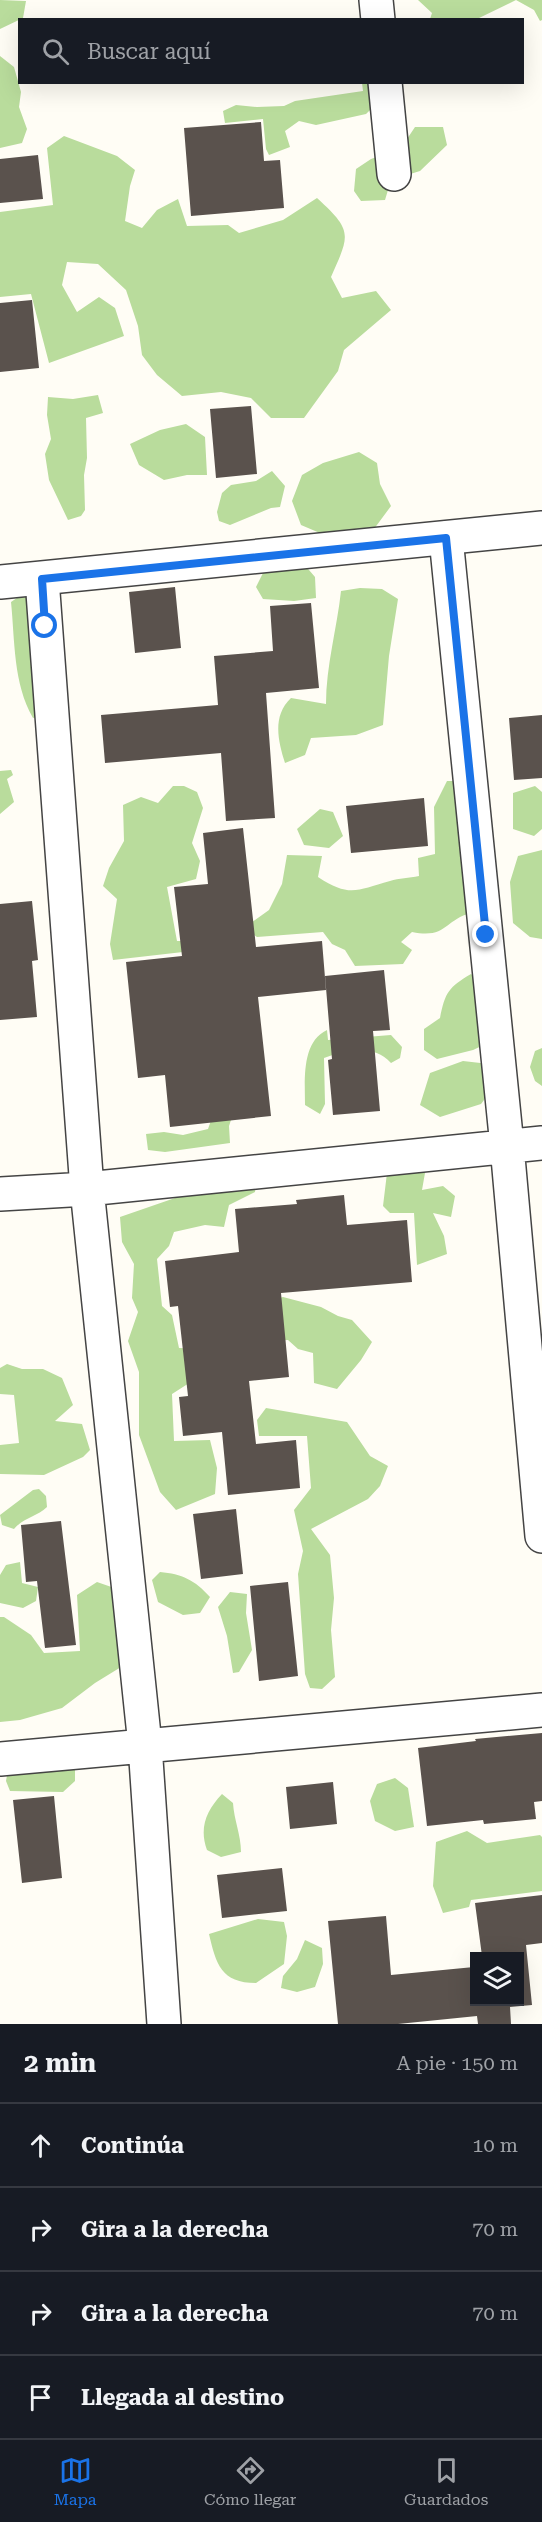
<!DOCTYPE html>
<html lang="es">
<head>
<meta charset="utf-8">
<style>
  :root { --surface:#171b24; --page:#242831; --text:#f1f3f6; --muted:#9ea1a6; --line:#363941; --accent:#1a73e8 }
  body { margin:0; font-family:"Roboto Serif",serif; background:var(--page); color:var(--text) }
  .controls { position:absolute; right:18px; bottom:18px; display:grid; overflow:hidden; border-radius:0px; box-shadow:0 6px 24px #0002 }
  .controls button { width:54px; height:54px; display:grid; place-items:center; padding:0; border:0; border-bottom:2px solid var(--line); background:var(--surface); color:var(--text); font:30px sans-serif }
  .stop { position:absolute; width:18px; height:18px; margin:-14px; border:4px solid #1a73e8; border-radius:50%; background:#fff }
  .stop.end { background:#1a73e8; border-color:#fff; box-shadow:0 2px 6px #0008 }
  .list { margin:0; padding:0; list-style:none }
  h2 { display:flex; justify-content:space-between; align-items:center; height:78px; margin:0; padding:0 24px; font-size:26px }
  h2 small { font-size:20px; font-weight:400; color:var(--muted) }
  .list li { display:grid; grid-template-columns:39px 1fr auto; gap:18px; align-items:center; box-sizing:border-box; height:84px; padding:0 24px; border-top:2px solid var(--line) }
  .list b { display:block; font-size:22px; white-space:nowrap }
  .list em { font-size:20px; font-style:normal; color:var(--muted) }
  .icon { flex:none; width:33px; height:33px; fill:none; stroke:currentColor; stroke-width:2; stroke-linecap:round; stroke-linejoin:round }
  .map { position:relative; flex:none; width:542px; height:2024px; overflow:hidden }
  .search { position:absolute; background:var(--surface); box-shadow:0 6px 24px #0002; left:18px; right:18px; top:18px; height:66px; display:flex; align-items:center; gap:15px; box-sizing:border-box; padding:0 21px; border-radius:0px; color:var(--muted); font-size:22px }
  .sheet { height:414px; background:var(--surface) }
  nav { display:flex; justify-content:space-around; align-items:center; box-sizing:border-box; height:84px; border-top:2px solid var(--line); background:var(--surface); font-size:16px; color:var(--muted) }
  nav a { display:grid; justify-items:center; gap:3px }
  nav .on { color:var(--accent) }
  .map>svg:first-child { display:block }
  .forest { fill:#b9dc9c }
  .building { fill:#5a524d }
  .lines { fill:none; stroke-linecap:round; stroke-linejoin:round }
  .minor-casing { stroke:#444; stroke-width:36 }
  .tertiary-casing { stroke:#444; stroke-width:36 }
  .minor { stroke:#fff; stroke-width:33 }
  .tertiary { stroke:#fff; stroke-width:33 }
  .route { stroke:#1a73e8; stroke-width:8 }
</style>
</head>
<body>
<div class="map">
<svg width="542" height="2024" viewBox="0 0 542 2024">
  <rect width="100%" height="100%" fill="#fffdf5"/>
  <path class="forest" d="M0,0L26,1L23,18L0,29Z
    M418,0H542V20L540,21L534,10L516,0L477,19H430L432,13Z
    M0,56L14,67L21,92L19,107L27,129L22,143L0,148Z
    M362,83H378L380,100L366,114L316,125L299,121L285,131L290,147L269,155L266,149L263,119L225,123L223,111L236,105L257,107L284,106L295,101L363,91Z
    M415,127H443L447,145L420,171L391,180L385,200L361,201L354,191L356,169L371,159L401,148Z
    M64,136L117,156L135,170L130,186L125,221L142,228L157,210L178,199L187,226L228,225L239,233L283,220L317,198C353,231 350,234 331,277L342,298L376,291L391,310L344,350L338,371L304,418H271L251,398L221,392L182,396L157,375L142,355L138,326L126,290L98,264L67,262L62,285L77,312L99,297L115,308L124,336L49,363L31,294L0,297V212L53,205L47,148Z
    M98,395L103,413L86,418L87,458L84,475L85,510L81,516L68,520L49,480L45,454L51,439L47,415L48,397L73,399Z
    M186,424L205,437L207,475H187L164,480L139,465L130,444L160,430Z
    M359,452L377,463L380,484L391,506L371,533L334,539L301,525L292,501L302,475L323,463Z
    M272,471L285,486L280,507L271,508L230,525L219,521L217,512L222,493L231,485L256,481Z
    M303,563L315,577L316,598L294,601L263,599L256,587L267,565Z
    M36,585L58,712L33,718C13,683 15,641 11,602Z
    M360,588L382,589L398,599L389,656L383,725L356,735L311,738L305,755L285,763C278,741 272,716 291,698L326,704C326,666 337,628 341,591Z
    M11,770L13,775L7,779L14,802L0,814V771Z
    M447,781H468L471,913C444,920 447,939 412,932L401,942L412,950L403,964L355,966L345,950L332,944L323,932L257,937L244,928L269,910L282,884L287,855L322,856L318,877C350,898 357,890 390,881C399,878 409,878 419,876L418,858L435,854L434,807Z
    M173,786H184L197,792L203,808L192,843L200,861L196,879L167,887L177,941H195L183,952L113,960L110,944L117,899L103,886L109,868L124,841L123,805L141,797L158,803Z
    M535,786L542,792V829L534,836L513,829V793Z
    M320,809L333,812L343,836L329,848L304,845L297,829Z
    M542,850V939L530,937L513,923L510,882L518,856Z
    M471,974L482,984L486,1044L473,1050L437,1059L424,1050V1029L440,1018C445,992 449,987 471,974Z
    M327,1030L328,1040L391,1035L402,1047L400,1058L391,1063C374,1044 346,1050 324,1058L325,1104L320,1114L305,1105C305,1081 301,1042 327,1030Z
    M542,1048V1086L535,1081L530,1067L535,1051Z
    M463,1061L489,1064L493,1088L481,1104L440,1117L420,1105L430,1073Z
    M234,1111L229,1126L230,1143L165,1152L148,1150L146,1134L164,1132L183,1135L208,1129L214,1112Z
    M419,1166L425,1173L422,1190L443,1186L455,1196L451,1217L433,1213L444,1236L447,1254L417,1265L414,1213H390L383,1206L387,1173Z
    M256,1176L255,1192L229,1205L224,1227L205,1225L174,1232L169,1246L157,1259L162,1306L172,1315L179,1348L209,1349L208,1371L172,1394L174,1441L210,1440L217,1468L215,1494L176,1510L160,1492L139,1435V1372L128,1341L138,1312L132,1298L134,1264L122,1242L120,1217L201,1189Z
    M283,1297L321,1307L338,1316L352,1320L372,1342L361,1360L337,1389L314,1383L313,1353L298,1349L288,1340L248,1342L250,1306Z
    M7,1364L22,1369H43L62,1378L73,1405L55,1421L82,1424L90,1450L83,1457L44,1475L0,1474V1445L19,1443L14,1395L0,1394V1368Z
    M266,1408L347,1422L370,1456L388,1466L380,1486L368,1499L311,1529L330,1555L334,1598L331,1630L335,1677L322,1689L310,1688L305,1674L298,1574L303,1551L294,1510L311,1488L307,1436H259L257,1420Z
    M39,1489L46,1496L47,1507C37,1517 24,1517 14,1529L2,1525L0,1515L33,1490Z
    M20,1562L22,1583L38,1587L36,1601L23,1608L0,1603V1575L6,1565Z
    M160,1572C182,1574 195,1580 210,1597L200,1613L183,1615L158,1602L152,1580Z
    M97,1582L120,1590L121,1667L95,1683L62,1708L20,1720L0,1722V1617H4L31,1635L44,1653L80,1651L77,1595Z
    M230,1592L247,1594L246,1613L252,1650L239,1672L233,1673L227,1636L218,1607Z
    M75,1758V1781L63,1792L10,1791L6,1781L8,1770Z
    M395,1778L408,1788L414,1827L395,1831L375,1821L370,1801L377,1784Z
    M222,1794L233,1803C234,1820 241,1835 241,1852L221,1857L207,1850C199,1828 206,1811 222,1794Z
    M467,1831L487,1843L540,1835L542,1837V1891L471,1900L469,1907L443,1913L433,1886L436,1842Z
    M258,1919L284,1922L287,1936L284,1964L256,1983C221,1983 216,1964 209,1934Z
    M305,1940L322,1948L323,1964L315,1987L297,1992L281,1988L283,1976L297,1959Z"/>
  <path class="building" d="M261,122L264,161L280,160L284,208L191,216L184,128Z
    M38,155L43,199L0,203V159Z
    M32,300L39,368L0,372V303Z
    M251,406L257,474L216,478L210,409Z
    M175,587L181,648L135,653L129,592Z
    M311,603L319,688L266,693L275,818L226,821L221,753L105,763L101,715L218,705L214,656L273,651L270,606Z
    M542,715V778L514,780L509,718Z
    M424,798L428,846L351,853L346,806Z
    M243,828L256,947L322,941L326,990L258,997L271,1116L170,1127L165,1075L138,1078L126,962L182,956L174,887L208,884L203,833Z
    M32,901L38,960L32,961L37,1017L0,1020V904Z
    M384,970L390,1030L373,1031L380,1111L333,1115L328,1060L332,1059L325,976Z
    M344,1195L347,1225L407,1220L412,1282L281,1293L289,1377L249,1381L256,1444L296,1440L300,1488L228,1495L222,1432L183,1436L179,1397L188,1396L178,1306L170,1307L165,1261L239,1252L235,1209L297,1204L296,1200Z
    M236,1509L243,1574L201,1579L193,1514Z
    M61,1521L76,1645L45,1648L37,1581L26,1582L21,1525Z
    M288,1582L298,1676L259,1681L250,1586Z
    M542,1733V1801L534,1802L536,1819L484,1824L483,1820L427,1826L418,1748L476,1741L475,1739Z
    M333,1782L337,1824L290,1829L286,1787Z
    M54,1796L62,1878L22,1883L13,1800Z
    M282,1868L287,1911L222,1918L217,1875Z
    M542,1895V1943L526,1945L532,2005L510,2007L511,2024H478L477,2016L398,2024H338L328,1921L386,1916L391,1975L474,1967V2001H519V1956H482L475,1903Z"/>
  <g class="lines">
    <g class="minor-casing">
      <path id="minor" d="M376,0L378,20
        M385,82L394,174
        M446,538L507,1146L542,1536
        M42,579L87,1189L145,1745L164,2024
        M0,1194L87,1189L542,1143
        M0,1759L542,1710"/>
    </g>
    <g class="tertiary-casing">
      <path id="tertiary" d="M0,582L542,528"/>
    </g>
    <use href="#minor" class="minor"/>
    <use href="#tertiary" class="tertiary"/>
  </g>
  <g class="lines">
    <path class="route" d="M45,626L42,579L446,538L486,935"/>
  </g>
</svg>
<div class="controls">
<button><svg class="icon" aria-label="layers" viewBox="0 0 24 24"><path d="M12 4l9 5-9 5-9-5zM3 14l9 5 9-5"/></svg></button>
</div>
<div class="stop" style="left:45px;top:626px"></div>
<div class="stop end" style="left:486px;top:935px"></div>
<div class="search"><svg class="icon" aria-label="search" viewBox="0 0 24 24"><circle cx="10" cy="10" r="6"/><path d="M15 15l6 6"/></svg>Buscar aquí</div>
</div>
<section class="sheet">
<h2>2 min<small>A pie · 150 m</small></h2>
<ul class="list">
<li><svg class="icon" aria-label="ahead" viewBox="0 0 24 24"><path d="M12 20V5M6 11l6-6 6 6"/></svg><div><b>Continúa</b></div><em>10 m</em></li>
<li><svg class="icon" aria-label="right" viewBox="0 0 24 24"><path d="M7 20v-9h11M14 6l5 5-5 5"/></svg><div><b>Gira a la derecha</b></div><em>70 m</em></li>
<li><svg class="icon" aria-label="right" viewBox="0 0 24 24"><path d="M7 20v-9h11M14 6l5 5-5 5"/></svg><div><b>Gira a la derecha</b></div><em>70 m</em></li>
<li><svg class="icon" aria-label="arrive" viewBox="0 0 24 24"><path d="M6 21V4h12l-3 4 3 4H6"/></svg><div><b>Llegada al destino</b></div></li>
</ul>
</section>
<nav>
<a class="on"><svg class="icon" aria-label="map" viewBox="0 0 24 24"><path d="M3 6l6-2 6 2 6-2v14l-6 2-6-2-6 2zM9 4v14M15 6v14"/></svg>Mapa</a>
<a><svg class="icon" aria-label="directions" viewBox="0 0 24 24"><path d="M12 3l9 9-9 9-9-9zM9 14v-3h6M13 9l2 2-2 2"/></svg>Cómo llegar</a>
<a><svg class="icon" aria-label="saved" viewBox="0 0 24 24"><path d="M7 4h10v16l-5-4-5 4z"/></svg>Guardados</a>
</nav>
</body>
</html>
